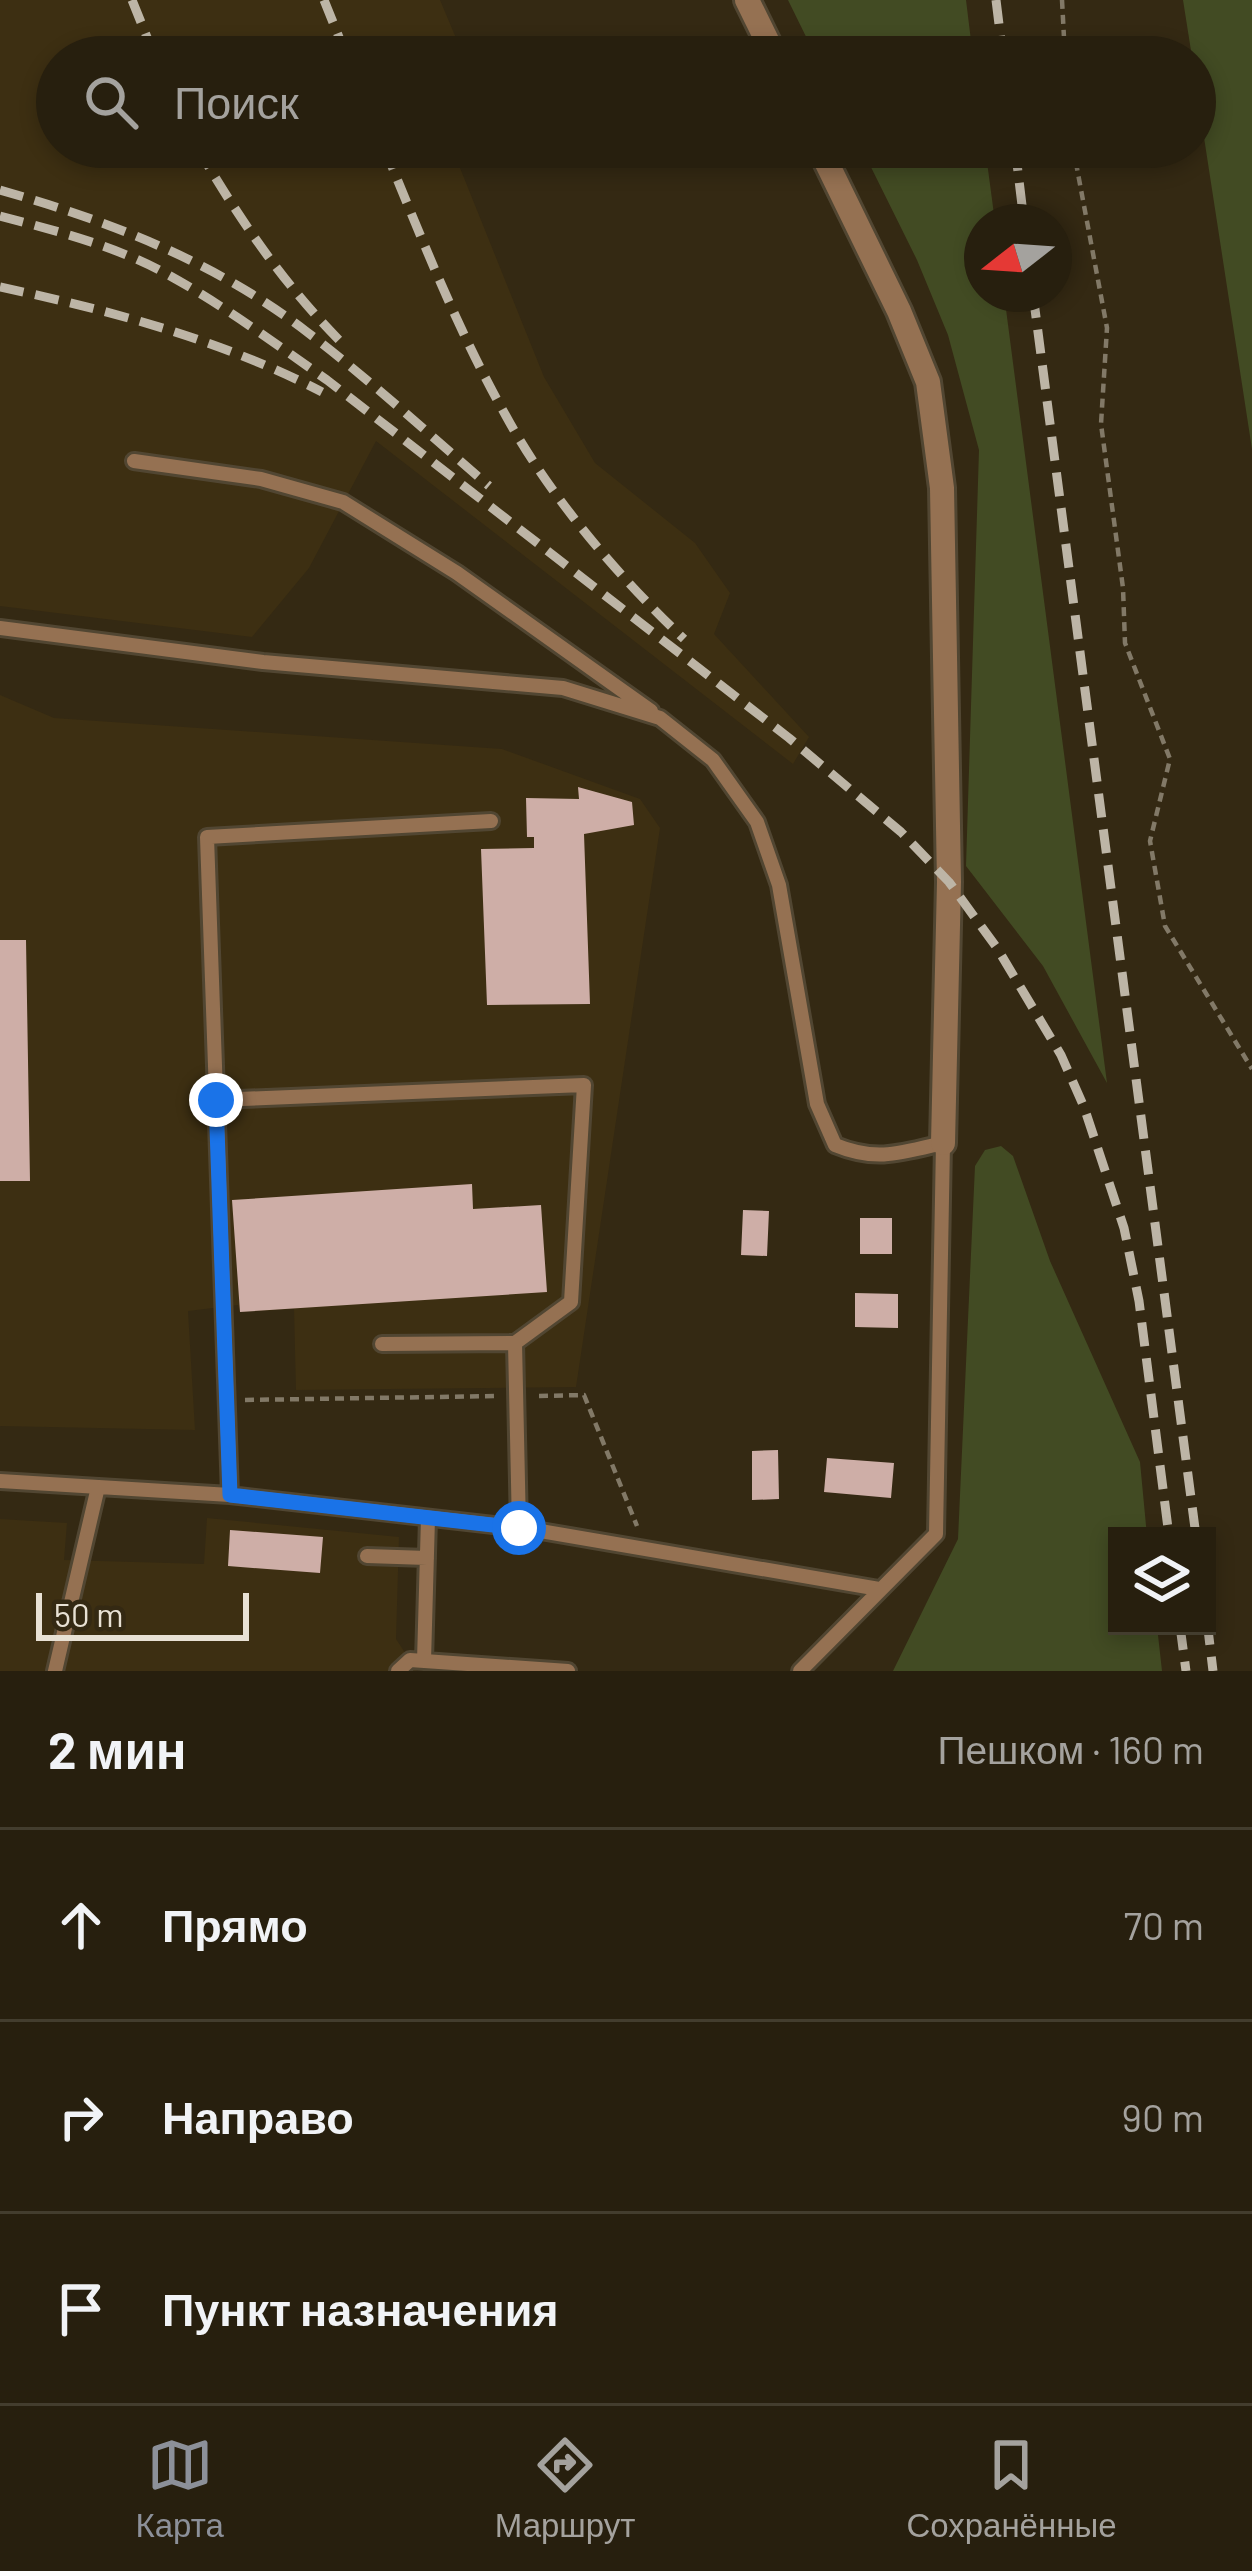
<!DOCTYPE html>
<html lang="ru">
<head>
<meta charset="utf-8">
<style>
  :root { --surface:#271f0e; --page:#2f2717; --text:#f1f3f6; --muted:#a4a29e; --line:#433d2e; --accent:#8c9099 }
  body { margin:0; font-family:Barlow,sans-serif; background:var(--page); color:var(--text) }
  .controls { position:absolute; right:36px; bottom:36px; display:grid; overflow:hidden; border-radius:0px; box-shadow:0 6px 18px #0003 }
  .controls button { width:108px; height:108px; display:grid; place-items:center; padding:0; border:0; border-bottom:3px solid var(--line); background:var(--surface); color:var(--text); font:60px sans-serif }
  .compass { position:absolute; left:964px; top:204px; width:108px; height:108px; border-radius:50%; background:var(--surface); box-shadow:0 6px 18px #0003; rotate:253deg }
  .scale { position:absolute; left:36px; bottom:30px; width:213px; box-sizing:border-box; padding-left:12px; border:6px solid #e8e1d4; border-top:0; font-size:33px; line-height:42px; white-space:nowrap; color:#e8e1d4; -webkit-text-stroke:9px #342913; paint-order:stroke }
  .stop { position:absolute; width:36px; height:36px; margin:-27px; border:9px solid #1a73e8; border-radius:50%; background:#fff }
  .stop.end { background:#1a73e8; border-color:#fff; box-shadow:0 3px 12px #0008 }
  .list { margin:0; padding:0; list-style:none }
  h2 { display:flex; justify-content:space-between; align-items:center; height:156px; margin:0; padding:0 48px; font-size:51px }
  h2 small { font-size:39px; font-weight:400; color:var(--muted) }
  .list li { display:grid; grid-template-columns:78px 1fr auto; gap:36px; align-items:center; box-sizing:border-box; height:192px; padding:0 48px; border-top:3px solid var(--line) }
  .list b { display:block; font-size:45px; white-space:nowrap }
  .list em { font-size:39px; font-style:normal; color:var(--muted) }
  .icon { flex:none; width:66px; height:66px; fill:none; stroke:currentColor; stroke-width:2; stroke-linecap:round; stroke-linejoin:round }
  .map { position:relative; flex:none; width:1252px; height:1671px; overflow:hidden }
  .search { position:absolute; background:var(--surface); box-shadow:0 6px 18px #0003; left:36px; right:36px; top:36px; height:132px; display:flex; align-items:center; gap:30px; box-sizing:border-box; padding:0 42px; border-radius:66px; color:var(--muted); font-size:45px }
  .sheet { height:732px; background:var(--surface) }
  nav { display:flex; justify-content:space-around; align-items:center; box-sizing:border-box; height:168px; border-top:3px solid var(--line); background:var(--surface); font-size:33px; color:var(--muted) }
  nav a { display:grid; justify-items:center; gap:6px }
  nav .on { color:var(--accent) }
  .map>svg:first-child { display:block }
  .built { fill:#3d2f12 }
  .green { fill:#424b23 }
  .building { fill:#ceaea7 }
  .lines { fill:none; stroke-linecap:round; stroke-linejoin:round }
  .lane-casing { stroke:#514632; stroke-width:20 }
  .street-casing { stroke:#514632; stroke-width:30 }
  .path { stroke:#827967; stroke-width:4.5; stroke-dasharray:9 6; stroke-linecap:butt }
  .lane { stroke:#957152; stroke-width:14 }
  .street { stroke:#957152; stroke-width:24 }
  .rail { stroke:#bdb5a6; stroke-width:9; stroke-dasharray:24 12; stroke-linecap:butt }
  .route { stroke:#1a73e8; stroke-width:15 }
</style>
</head>
<body>
<div class="map">
<svg width="1252" height="1671" viewBox="0 0 1252 1671">
  <rect width="100%" height="100%" fill="#342913"/>
  <path class="built" d="M0,0H440L464,57H57V147H470L454,153L544,377L595,463L695,543L730,593L714,634L809,737L793,764L376,441L309,568L252,637L0,606Z
    M0,695L54,718L502,749L640,799L660,828L576,1387L296,1390L294,1309L240,1312L238,1305L188,1311L195,1430L0,1426Z
    M207,1518L399,1537L396,1639L417,1671H0V1519L67,1523L64,1560L204,1564Z"/>
  <path class="green" d="M788,0H966L973,57H816Z
    M1183,0H1252V449L1195,79V57H1192Z
    M861,147H985L995,222H982V294H1004L1107,1083L1043,966L966,866L979,450L948,335L917,260Z
    M1001,1146L1013,1156L1050,1261L1140,1462L1147,1536H1117V1626H1157L1162,1671H893L958,1539L975,1166L985,1150Z"/>
  <path class="building" d="M578,787L632,802L634,825L584,834L590,1004L487,1005L481,849L534,848V837H527L526,798L579,799Z
    M0,940H26L30,1181H0Z
    M472,1184L473,1209L541,1205L547,1292L240,1312L232,1200Z
    M743,1210L769,1211L767,1256L741,1255Z
    M860,1218H892V1254H860Z
    M855,1293L898,1294V1328L855,1327Z
    M778,1450L779,1499L752,1500V1451Z
    M827,1458L894,1463L891,1498L824,1492Z
    M230,1530L323,1537L320,1573L228,1566Z"/>
  <g class="lines">
    <g class="lane-casing">
      <path id="lane" d="M134,461L261,479L343,502L457,573L651,711
        M0,628L263,662L563,688L660,718L713,760L757,822L779,885L817,1104L835,1145C876,1162 901,1153 943,1143L936,1534L800,1671
        M216,1100L584,1085L571,1302L515,1343
        M382,1344L515,1343L519,1528
        M0,1481L230,1495L529,1529L879,1589
        M230,1495L207,837L491,821
        M367,1556L427,1558
        M424,1661L428,1518
        M55,1671L98,1487
        M398,1671L410,1660L568,1671"/>
    </g>
    <g class="street-casing">
      <path id="street" d="M747,0L775,57
        M819,147L899,311L928,382L942,488L949,882L943,1143"/>
    </g>
    <path class="path" d="M1062,0L1065,57
      M1073,147L1107,328L1101,424L1123,588L1125,643L1170,759L1150,841L1165,926L1252,1069
      M539,1396L584,1395L637,1526
      M245,1400L497,1396"/>
    <use href="#lane" class="lane"/>
    <use href="#street" class="street"/>
    <path class="rail" d="M132,0L155,57
      M324,0L347,57
      M996,0L1003,57
      M197,147C238,217 282,282 339,340
      M384,147C421,237 458,331 506,416C551,498 617,575 684,639
      M1015,147L1024,222
      M0,190C109,221 216,262 307,332C370,380 429,434 489,486
      M0,216C53,230 112,245 161,271C219,302 273,342 327,380L789,738L901,832L949,882L997,948L1061,1055L1084,1107L1124,1228L1139,1301L1169,1536
      M0,287C109,310 222,340 322,392
      M1033,294L1196,1536
      M1207,1621L1213,1671
      M1180,1626L1186,1671"/>
  </g>
  <g class="lines">
    <path class="route" d="M216,1100L230,1495L519,1528"/>
  </g>
</svg>
<div class="controls">
<button><svg class="icon" aria-label="layers" viewBox="0 0 24 24"><path d="M12 4l9 5-9 5-9-5zM3 14l9 5 9-5"/></svg></button>
</div>
<svg class="compass" viewBox="-18 -18 36 36"><path d="M0-13l5 13h-10z" fill="#e53935"/><path d="M0 13l5-13h-10z" fill="#a4a29e"/></svg>
<div class="scale">50 m</div>
<div class="stop" style="left:519px;top:1528px"></div>
<div class="stop end" style="left:216px;top:1100px"></div>
<div class="search"><svg class="icon" aria-label="search" viewBox="0 0 24 24"><circle cx="10" cy="10" r="6"/><path d="M15 15l6 6"/></svg>Поиск</div>
</div>
<section class="sheet">
<h2>2 мин<small>Пешком · 160 m</small></h2>
<ul class="list">
<li><svg class="icon" aria-label="ahead" viewBox="0 0 24 24"><path d="M12 20V5M6 11l6-6 6 6"/></svg><div><b>Прямо</b></div><em>70 m</em></li>
<li><svg class="icon" aria-label="right" viewBox="0 0 24 24"><path d="M7 20v-9h11M14 6l5 5-5 5"/></svg><div><b>Направо</b></div><em>90 m</em></li>
<li><svg class="icon" aria-label="arrive" viewBox="0 0 24 24"><path d="M6 21V4h12l-3 4 3 4H6"/></svg><div><b>Пункт назначения</b></div></li>
</ul>
</section>
<nav>
<a class="on"><svg class="icon" aria-label="map" viewBox="0 0 24 24"><path d="M3 6l6-2 6 2 6-2v14l-6 2-6-2-6 2zM9 4v14M15 6v14"/></svg>Карта</a>
<a><svg class="icon" aria-label="directions" viewBox="0 0 24 24"><path d="M12 3l9 9-9 9-9-9zM9 14v-3h6M13 9l2 2-2 2"/></svg>Маршрут</a>
<a><svg class="icon" aria-label="saved" viewBox="0 0 24 24"><path d="M7 4h10v16l-5-4-5 4z"/></svg>Сохранённые</a>
</nav>
</body>
</html>
